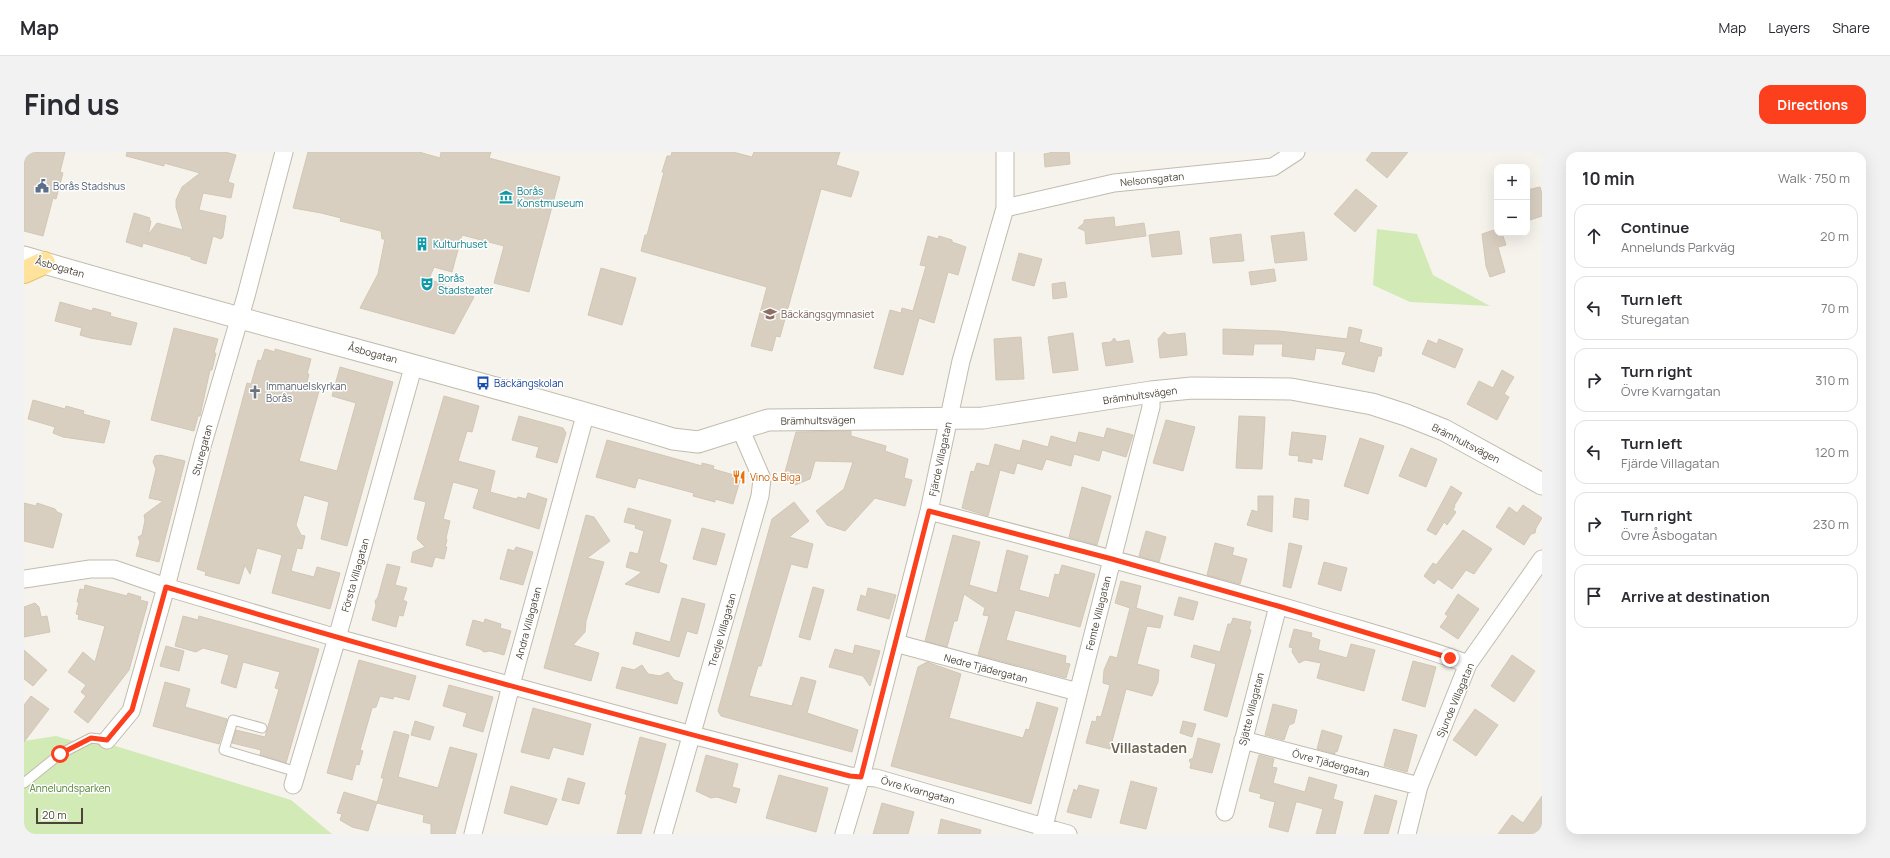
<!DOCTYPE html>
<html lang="en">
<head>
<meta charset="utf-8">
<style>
  :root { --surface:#fff; --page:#f2f2f3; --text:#2b2b33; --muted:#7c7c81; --line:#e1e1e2; --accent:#fc3f1d }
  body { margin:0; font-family:Manrope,sans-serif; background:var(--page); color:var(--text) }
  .controls { position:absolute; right:12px; top:12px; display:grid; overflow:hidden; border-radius:8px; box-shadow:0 4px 16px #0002 }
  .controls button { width:36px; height:36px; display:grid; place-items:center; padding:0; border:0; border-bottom:1px solid var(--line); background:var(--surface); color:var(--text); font:20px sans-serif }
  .scale { position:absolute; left:12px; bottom:10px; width:47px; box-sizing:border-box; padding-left:4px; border:2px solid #4b4439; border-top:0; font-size:11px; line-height:14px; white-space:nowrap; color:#4b4439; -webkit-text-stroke:3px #fff; paint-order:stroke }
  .stop { position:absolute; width:12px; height:12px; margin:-9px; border:3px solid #fc3f1d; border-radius:50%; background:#fff }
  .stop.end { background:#fc3f1d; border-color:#fff; box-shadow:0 1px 4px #0008 }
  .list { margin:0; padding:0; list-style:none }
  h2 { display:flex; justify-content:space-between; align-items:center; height:52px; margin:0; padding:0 16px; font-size:17px }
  h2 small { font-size:13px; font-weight:400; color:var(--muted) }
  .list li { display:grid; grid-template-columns:26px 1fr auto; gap:12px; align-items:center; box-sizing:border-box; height:64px; margin:0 8px 8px; padding:0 8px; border:1px solid var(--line); border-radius:12px }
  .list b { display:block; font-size:15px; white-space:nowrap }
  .list p { margin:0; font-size:13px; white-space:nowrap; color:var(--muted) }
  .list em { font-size:13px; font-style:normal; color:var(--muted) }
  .icon { flex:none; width:22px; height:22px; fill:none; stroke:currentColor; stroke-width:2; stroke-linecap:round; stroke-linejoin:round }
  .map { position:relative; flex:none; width:1518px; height:682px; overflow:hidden; border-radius:12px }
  header { display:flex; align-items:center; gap:24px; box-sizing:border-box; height:56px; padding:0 20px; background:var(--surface); border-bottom:1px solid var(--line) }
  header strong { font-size:19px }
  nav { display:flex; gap:22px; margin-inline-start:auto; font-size:14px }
  .intro { display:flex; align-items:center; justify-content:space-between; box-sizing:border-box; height:96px; padding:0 24px }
  h1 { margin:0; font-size:28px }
  .button { padding:10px 18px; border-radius:12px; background:var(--accent); color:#fff; font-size:14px; font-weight:700 }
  main { display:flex; gap:24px; padding:0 24px }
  aside { flex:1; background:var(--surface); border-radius:12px; box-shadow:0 4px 16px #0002 }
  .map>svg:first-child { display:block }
  .green { fill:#d2eab5 }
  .building { fill:#d8cfc1; stroke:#d3c7b4 }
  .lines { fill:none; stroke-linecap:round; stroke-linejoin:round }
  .service-casing { stroke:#c2bbae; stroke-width:11 }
  .minor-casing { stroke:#c2bbae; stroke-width:19 }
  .tertiary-casing { stroke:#c2bbae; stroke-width:23 }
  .primary-casing { stroke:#e6c16a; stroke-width:24 }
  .service { stroke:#fff; stroke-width:9 }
  .minor { stroke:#fff; stroke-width:17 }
  .tertiary { stroke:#fff; stroke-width:21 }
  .primary { stroke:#ffe39c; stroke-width:22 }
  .route { stroke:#fc3f1d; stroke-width:5 }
  .labels { text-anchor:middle; stroke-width:3; stroke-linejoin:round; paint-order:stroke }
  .street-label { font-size:10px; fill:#4b4439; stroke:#fff }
  .service-label { font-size:10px; fill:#4e5e75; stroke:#fff; text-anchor:start }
  .culture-label { font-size:10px; fill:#0d838f; stroke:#fff; text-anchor:start }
  .education-label { font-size:10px; fill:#785e54; stroke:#fff; text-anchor:start }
  .transit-label { font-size:10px; fill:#164399; stroke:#fff; text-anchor:start }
  .worship-label { font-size:10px; fill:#5b616d; stroke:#fff; text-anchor:start }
  .food-label { font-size:10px; fill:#c56008; stroke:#fff; text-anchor:start }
  .park-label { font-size:10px; fill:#4a7f2a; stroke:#fff }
  .district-label { font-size:14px; font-weight:bold; fill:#6e6250; stroke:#fff }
</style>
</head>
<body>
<header>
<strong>Map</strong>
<nav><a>Map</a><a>Layers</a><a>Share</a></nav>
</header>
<div class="intro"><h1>Find us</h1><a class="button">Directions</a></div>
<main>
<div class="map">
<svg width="1518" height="682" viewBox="0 0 1518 682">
  <rect width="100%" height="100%" fill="#f6f3ec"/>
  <path class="green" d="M1353,77L1393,82L1409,123L1466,154L1386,150L1349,133Z
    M32,584L63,593L72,588L267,648L308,682H0V589Z"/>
  <path class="building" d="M0,0H41L36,20L39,21L32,47L29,46L19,84L0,79Z
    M103,0H201L212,3L204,30L210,32L207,46L179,41L175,58L202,64L199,85L197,87L189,84L182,112L167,107V105L119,91L118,95L102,90L110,61L126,66L125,68L127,69L124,83L133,71L159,78L152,55V48L158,35L176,21L140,11V14L102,4Z
    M284,0H395L416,6L417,0H467L465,6L536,25L505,140L470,131L480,94L438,83L428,120L410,115L405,127L450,145L430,182L336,156L354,122L361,87H358L357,79L316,69L317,66L297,61L269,56Z
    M648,0H709L728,5L730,0H816L812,13L835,20L827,45L797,37L756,185L752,184L748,199L727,194L743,135L617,99L621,83H623L640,20H638L643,4H647Z
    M1026,0H1045L1046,12L1021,15L1020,2L1026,1Z
    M1348,0H1384L1363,26L1342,8Z
    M1516,35L1518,42V64L1503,69V38Z
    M1332,37L1353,54L1331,80L1310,62Z
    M1090,65L1091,75L1120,71L1122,84L1062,92L1061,79L1054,76L1060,71V68Z
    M1473,77V81H1478L1482,93L1474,95L1481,120L1466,125L1462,114L1458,82Z
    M1155,79L1158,102L1128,105L1125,83Z
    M1280,80L1283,108L1251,111L1247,84Z
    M1217,82L1220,109L1189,111L1186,86Z
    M904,84L914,87L915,84L928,88V90L942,95L934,123L924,120L910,171L895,166L879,223L850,216L866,158L877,161L878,156L889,159L902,114L896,113Z
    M995,101L1018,107L1010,134L988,128Z
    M577,116L612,126L598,173L564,163Z
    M1250,117L1252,129L1227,133L1225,120Z
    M1041,130L1043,145L1029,147L1028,132Z
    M36,150L68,159L69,156L87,161L86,164L113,171L107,193L66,186L56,183L58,176L31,169Z
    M1325,175L1338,178L1335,190L1358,196L1357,204H1354L1350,220L1318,212L1322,200L1292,196L1290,208L1258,204L1259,192H1230L1229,203L1199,202V177L1255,179L1323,187Z
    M150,176L194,187L190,201H192L188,218H186L176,264H174L170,279L127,268Z
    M1140,180L1144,183L1161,181L1163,203L1136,206L1134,187Z
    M1049,181L1054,218L1029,221L1024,185Z
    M997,185L1000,227L972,228L970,187Z
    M1090,186L1093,190L1105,188L1109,210L1082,214L1078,191L1087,190Z
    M1415,187L1439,197L1431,216L1398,202L1404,188L1413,192Z
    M241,197L251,200V197L287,207L283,222H285L282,235L295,239L275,309L313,319L332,251L308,244L316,215L369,230L323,394L297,387L305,350L280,343L272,373L277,383L281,384L278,397L273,396L267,419L290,425L293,415L316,421L306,457L248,441L258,403L233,396L226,422L221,413L215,432L181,423L182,420L173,417L223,231L227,232L234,208L237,209Z
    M1478,218L1490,225L1480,242L1485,245L1473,268L1443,252L1455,229L1469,236Z
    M420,244L455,254L448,280L443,279L434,309L471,319L466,340L492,347L494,345L502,347L504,341L523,347L515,377L449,356L455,337L429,330L419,367L426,369L422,386L423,388L421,395H423L420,407L411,405L408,415L387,410L389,400L401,395L393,387L402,350L390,347Z
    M9,248L41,257L42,254L60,259L59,262L86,269L80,291L39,285L29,281L31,275L4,267Z
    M495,264L539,276L542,281L533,311L512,305L515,295L488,288Z
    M1215,264L1241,265L1238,317L1212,316Z
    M1142,268L1171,275L1159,319L1129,311Z
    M1083,276L1109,283L1102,305L1078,298L1075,309L1050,302L1047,314L1022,307L1018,318L993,311L990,322L976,318L964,364L938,356L947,319L950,320L953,311L965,314L971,292L996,299L999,288L1024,295L1027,284L1052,291L1055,280L1080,286Z
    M827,279V284L862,294L861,299L884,307L880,326L888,328L881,354L851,346L821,379L803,373L792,359L820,337L829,310L791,309L786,327L771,333L761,320L772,280Z
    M1268,280L1302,284L1298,308L1288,306V311L1274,309L1275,304L1265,303Z
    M1336,286L1360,294L1344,342L1320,334Z
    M583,288L678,314V311L690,314L689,317L717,325L709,352L691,347V350L669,344L670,341L614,326L611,336L572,325Z
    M1387,296L1413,307L1402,335L1375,324Z
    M136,303L161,309L135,410L112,404L116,390L114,385L118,383L121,368L120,363L139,349L125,346L132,317L129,310L131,304Z
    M1427,334L1438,341L1430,354H1431L1429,358L1432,360L1423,373L1420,370L1412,383L1403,378Z
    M1058,335L1087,344L1073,393L1045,385Z
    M1234,344H1249L1248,380L1223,373L1228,358L1234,360Z
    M1271,346L1285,348L1284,368L1269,365Z
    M770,350L785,369L765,385L789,392L783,416L767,412L737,514H734L725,544L768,554L777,525L792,529L783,561L834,578L828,600L697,564L694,559L748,367Z
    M0,351L12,354L13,351L31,357L33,360L38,362L29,396L0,389Z
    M1499,353L1518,366L1512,376L1511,381L1507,382L1500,393L1472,375L1485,355L1493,361Z
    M604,356L647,368L635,410L643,413L635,441L601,432L618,420L602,415L606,400L614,402L620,379L611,376L612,373L600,370Z
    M562,363L570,365L586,389L563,406L580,410L562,469L561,480L549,493L575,501L567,529L520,516Z
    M678,376L701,382L692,413L669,407Z
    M1439,378L1468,397L1450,422L1442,418L1428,437L1414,427L1410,432L1400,424L1409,411L1412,413Z
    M1122,379L1142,385L1135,410L1115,404Z
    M929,383L956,390L945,433L973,441L983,398L1004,404L995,438L1025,446L1031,422L1035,423L1038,413L1071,422L1056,475L991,458L982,488L1042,504L1041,511L1046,512L1042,526L954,503L965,464L959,463L961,456L940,442L933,469H930L923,495L901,489Z
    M1191,391L1210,396L1208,403L1223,407L1216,432L1183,423Z
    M1265,391L1278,394L1267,436L1259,434Z
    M492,395L509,400L499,433L476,427L484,397L490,399Z
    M1300,410L1323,416L1317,439L1294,432Z
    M363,412L376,415L371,433L383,436L379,448L383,450L379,464L375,463L372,475L348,468L352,454L351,449L354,445Z
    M1097,429L1117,434L1112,456L1139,464L1136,476L1123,474L1113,512L1135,518L1134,530L1128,544L1102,537L1086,597L1062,591L1068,569L1072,570L1073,564L1077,565L1086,533L1079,531L1080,518L1086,504L1093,506L1106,456L1091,451Z
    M61,433L103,444L104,441L117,445L116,448L124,450L105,518L64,571L50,560L62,544L57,540L62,533L44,520L59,500L71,510L81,474L54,467L55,463L52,462L55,450H53L56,437L60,438Z
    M789,435L800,438L786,488L775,485Z
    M844,436L872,443L865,467L833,458L837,443L842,445Z
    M1434,442L1455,457L1434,487L1416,475L1424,464L1421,462Z
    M1155,445L1174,450L1169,468L1150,463Z
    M658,446L681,452L673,482L663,479L655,505L609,492L612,480L646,490Z
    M11,451L15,455L17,465L23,464L26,480L0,485V455Z
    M159,464L174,468L175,464L295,497L262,611L236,603L237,598L208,591L212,578L241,585L255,537L251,536L256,520L219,510L212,536L197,531L205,503L179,496L172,500L151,494Z
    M1209,466L1227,470L1225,477L1227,478L1203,565L1180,558L1192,512L1167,505L1170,493L1196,500L1204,472H1207Z
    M461,467L477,472L476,476L487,479L480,503L466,499L460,500L456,497L442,493L449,468L460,471Z
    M1270,477L1288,481L1287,485L1296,488L1294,498L1323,506L1327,492L1351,498L1340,539L1293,526L1297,511L1281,508L1275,511L1268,500L1269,496L1265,495Z
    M831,493L856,499L846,534L839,524L805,515L811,497L829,502Z
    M142,494L160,499L155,519L136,514Z
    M0,498L23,518L9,534L0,527Z
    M1488,503L1511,519L1490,550L1467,534Z
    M335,508L392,524L385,548L370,544L369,547L356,544L352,555L348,556L336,598L339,599L335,613L332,612L328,628L303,621Z
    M1389,509L1412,515L1401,555L1378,548Z
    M903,510L937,522L925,566L999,586L1002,577L1005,578L1013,550L1034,556L1007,652L867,614L894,515Z
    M618,513L624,522L636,524L644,520L650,528L659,531L653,552L592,536L598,515L610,518Z
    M141,530L166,537L161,555L203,567L195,592L129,574Z
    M425,533L469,545L459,580L439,574L443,561L419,554Z
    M7,544L25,557L0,590V553Z
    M1249,552L1273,558L1270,571L1265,573L1260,588L1241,583Z
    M509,556L567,572L559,603L529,595L525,607L497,600Z
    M1451,557L1474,573L1452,604L1429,588Z
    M391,569L410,575L406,588L387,583Z
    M1159,569L1172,572L1168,585L1156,581Z
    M1370,577L1393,583L1383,620L1360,614Z
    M1298,578L1318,584L1313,600L1311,599V602L1293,597Z
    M370,579L385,583L374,625L414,636L426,595L453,602L431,682H407V672L399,670L400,663L353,651L360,626H357Z
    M616,585L642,592L617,682H593L603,643L601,642Z
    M1174,586L1196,592L1188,621L1166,616L1167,612L1165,608L1169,606Z
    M682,603L714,612L708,635L716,637L712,651L693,645L687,646L672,639Z
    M1235,603L1250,607L1248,615L1253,616L1249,631L1281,640L1285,625L1313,633L1309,647L1319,650L1311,682H1292L1299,657L1274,650H1272L1264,680L1245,675L1251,650L1236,646L1237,642L1225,639Z
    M755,623L804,636L792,680L742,666Z
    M544,626L561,631L555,652L538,648Z
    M1107,629L1133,636L1122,677L1096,671Z
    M1055,633L1075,638L1067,666L1043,660L1050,637L1053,639Z
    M487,634L533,647L523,673L480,661Z
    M320,640L353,650L344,679L328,675L316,668L318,662L313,661Z
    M1351,643L1373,649L1364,682H1340Z
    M1518,644V682H1474L1488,663L1499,671Z
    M858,651L890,660L884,682H849Z
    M917,667L957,678L956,682H914Z"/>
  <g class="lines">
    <g class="service-casing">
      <path id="service" d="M238,576L209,568L200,598L273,620
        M0,631L36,602L67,586L83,588"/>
    </g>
    <g class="minor-casing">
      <path id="minor" d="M981,56L1090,31L1249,15L1272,0
        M905,359C1029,391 1153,424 1277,460C1333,477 1390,492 1444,512
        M0,427L66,417H90L142,435L313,486L668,583L826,624L852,626L1044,682
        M871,491L1054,540
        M83,588L107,559L142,435L179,291L222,144L260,0
        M1219,588L1395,634
        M269,633L313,486L390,212
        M1201,660L1254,454
        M449,682L487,533L562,260
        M639,682L736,344L738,327L716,276
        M820,682L837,625L905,359L937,209L981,56V0
        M1018,682L1127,255V240
        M1383,682L1395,634L1444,512L1518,407"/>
    </g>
    <g class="tertiary-casing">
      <path id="tertiary" d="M0,105C216,169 434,222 649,287L674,290L744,268L959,266L1127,240L1168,236L1267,237L1348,252L1382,263L1420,278L1518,332"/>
    </g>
    <g class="primary-casing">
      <path id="primary" d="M0,120L20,111"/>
    </g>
    <use href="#service" class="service"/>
    <use href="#minor" class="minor"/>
    <use href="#tertiary" class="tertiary"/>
    <use href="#primary" class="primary"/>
  </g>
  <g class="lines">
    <path class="route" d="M36,602L67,586L83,588L108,558L142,435C369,503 597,565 826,624L837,625L905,359L1088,407L1254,454L1426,506"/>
  </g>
  <defs>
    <g id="civic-bare" transform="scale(1.08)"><path d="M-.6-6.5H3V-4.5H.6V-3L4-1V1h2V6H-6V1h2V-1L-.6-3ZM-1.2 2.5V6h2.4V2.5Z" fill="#5c6f8a" stroke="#fff" stroke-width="2.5" paint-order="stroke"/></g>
    <g id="museum-bare" transform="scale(1.08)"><path d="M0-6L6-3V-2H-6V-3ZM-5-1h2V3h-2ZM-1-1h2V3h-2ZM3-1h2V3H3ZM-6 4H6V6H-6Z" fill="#0f9aa8" stroke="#fff" stroke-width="2.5" paint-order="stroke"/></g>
    <g id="building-bare" transform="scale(1.08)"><path d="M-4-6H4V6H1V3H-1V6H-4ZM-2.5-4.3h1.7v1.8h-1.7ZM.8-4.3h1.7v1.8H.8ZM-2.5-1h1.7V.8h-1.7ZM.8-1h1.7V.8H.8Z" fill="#0f9aa8" stroke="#fff" stroke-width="2.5" paint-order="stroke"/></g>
    <g id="theatre-bare" transform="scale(1.08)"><path d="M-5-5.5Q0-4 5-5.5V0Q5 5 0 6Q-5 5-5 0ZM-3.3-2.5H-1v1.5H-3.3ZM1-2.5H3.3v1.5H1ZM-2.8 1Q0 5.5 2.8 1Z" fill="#0f9aa8" stroke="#fff" stroke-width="2.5" paint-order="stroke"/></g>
    <g id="school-bare" transform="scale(1.08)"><path d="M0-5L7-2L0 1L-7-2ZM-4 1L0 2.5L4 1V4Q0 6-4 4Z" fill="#8d6e63" stroke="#fff" stroke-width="2.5" paint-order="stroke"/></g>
    <g id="bus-bare" transform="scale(1.08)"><path d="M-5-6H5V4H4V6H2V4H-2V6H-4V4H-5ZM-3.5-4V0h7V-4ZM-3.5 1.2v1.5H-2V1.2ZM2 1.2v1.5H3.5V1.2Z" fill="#1a4fb4" stroke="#fff" stroke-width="2.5" paint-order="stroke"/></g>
    <g id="church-bare" transform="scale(1.08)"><path d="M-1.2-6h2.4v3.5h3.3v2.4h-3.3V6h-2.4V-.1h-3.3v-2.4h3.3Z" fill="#6b7280" stroke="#fff" stroke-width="2.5" paint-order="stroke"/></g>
    <g id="restaurant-bare" transform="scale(1.08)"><path d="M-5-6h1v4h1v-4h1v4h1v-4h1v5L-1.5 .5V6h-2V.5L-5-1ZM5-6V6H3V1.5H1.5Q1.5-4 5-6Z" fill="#e8710a" stroke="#fff" stroke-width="2.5" paint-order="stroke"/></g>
  </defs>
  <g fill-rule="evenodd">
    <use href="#civic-bare" x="18" y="34"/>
    <use href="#museum-bare" x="482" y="45"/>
    <use href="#building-bare" x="398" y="92"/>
    <use href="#theatre-bare" x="403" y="132"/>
    <use href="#school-bare" x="746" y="162"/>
    <use href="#bus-bare" x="459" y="231"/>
    <use href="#church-bare" x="231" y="240"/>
    <use href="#restaurant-bare" x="715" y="325"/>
  </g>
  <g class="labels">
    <g class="street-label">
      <text transform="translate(1128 27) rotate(-6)" y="4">Nelsonsgatan</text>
      <text transform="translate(36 115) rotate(16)" y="4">Åsbogatan</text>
      <text transform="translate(349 201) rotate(15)" y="4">Åsbogatan</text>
      <text transform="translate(1116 243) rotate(-8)" y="4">Brämhultsvägen</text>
      <text transform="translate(794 268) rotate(-1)" y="4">Brämhultsvägen</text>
      <text transform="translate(1442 291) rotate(27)" y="4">Brämhultsvägen</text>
      <text transform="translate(178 298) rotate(-75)" y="4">Sturegatan</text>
      <text transform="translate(916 307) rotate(-78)" y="4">Fjärde Villagatan</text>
      <text transform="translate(331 423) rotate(-74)" y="4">Första Villagatan</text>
      <text transform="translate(1074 461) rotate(-76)" y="4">Femte Villagatan</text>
      <text transform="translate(504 471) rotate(-75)" y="4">Andra Villagatan</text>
      <text transform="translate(698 478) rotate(-74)" y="4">Tredje Villagatan</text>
      <text transform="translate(962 516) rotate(15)" y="4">Nedre Tjädergatan</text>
      <text transform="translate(1431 548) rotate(-67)" y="4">Sjunde Villagatan</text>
      <text transform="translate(1227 557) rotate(-76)" y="4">Sjätte Villagatan</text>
      <text transform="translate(1307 611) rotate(15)" y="4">Övre Tjädergatan</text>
      <text transform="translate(894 638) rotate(16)" y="4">Övre Kvarngatan</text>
    </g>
    <g class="service-label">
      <text x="29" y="38">Borås Stadshus</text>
    </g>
    <g class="culture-label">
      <text x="493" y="43">Borås<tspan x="493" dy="12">Konstmuseum</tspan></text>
      <text x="409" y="96">Kulturhuset</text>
      <text x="414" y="130">Borås<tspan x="414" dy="12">Stadsteater</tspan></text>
    </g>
    <g class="education-label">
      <text x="757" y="166">Bäckängsgymnasiet</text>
    </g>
    <g class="transit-label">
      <text x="470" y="235">Bäckängskolan</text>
    </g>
    <g class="worship-label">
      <text x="242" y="238">Immanuelskyrkan<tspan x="242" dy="12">Borås</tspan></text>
    </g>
    <g class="food-label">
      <text x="726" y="329">Vino &amp; Biga</text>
    </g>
    <g class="park-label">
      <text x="46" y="640">Annelundsparken</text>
    </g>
    <g class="district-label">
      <text x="1125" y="601">Villastaden</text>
    </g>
  </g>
</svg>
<div class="controls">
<button>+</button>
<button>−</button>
</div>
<div class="scale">20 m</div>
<div class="stop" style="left:36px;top:602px"></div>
<div class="stop end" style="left:1426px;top:506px"></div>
</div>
<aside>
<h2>10 min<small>Walk · 750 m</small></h2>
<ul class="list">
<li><svg class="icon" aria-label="ahead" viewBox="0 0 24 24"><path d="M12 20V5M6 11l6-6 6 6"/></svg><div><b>Continue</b><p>Annelunds Parkväg</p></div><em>20 m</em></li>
<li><svg class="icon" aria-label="left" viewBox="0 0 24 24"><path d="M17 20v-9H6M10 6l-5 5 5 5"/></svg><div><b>Turn left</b><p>Sturegatan</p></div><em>70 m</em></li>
<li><svg class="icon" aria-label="right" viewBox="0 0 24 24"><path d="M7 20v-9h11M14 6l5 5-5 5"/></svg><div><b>Turn right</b><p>Övre Kvarngatan</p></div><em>310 m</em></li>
<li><svg class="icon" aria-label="left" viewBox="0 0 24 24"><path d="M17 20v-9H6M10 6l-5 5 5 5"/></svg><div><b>Turn left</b><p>Fjärde Villagatan</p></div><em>120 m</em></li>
<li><svg class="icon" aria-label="right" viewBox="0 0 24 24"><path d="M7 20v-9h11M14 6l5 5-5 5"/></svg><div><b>Turn right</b><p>Övre Åsbogatan</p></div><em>230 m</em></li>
<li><svg class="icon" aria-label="arrive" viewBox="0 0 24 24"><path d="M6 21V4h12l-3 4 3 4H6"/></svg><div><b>Arrive at destination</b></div></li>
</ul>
</aside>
</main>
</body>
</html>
